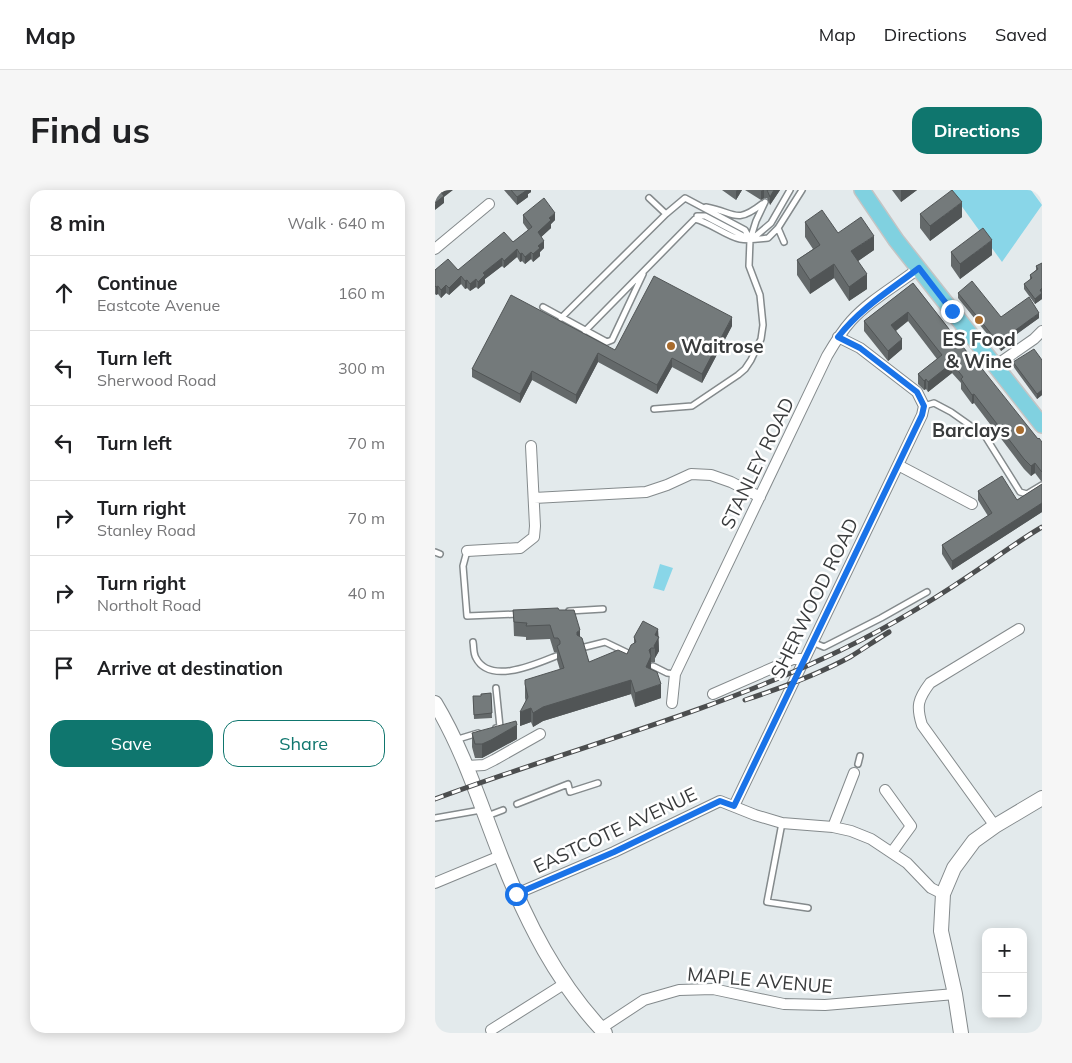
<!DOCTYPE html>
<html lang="en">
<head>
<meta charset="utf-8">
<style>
  :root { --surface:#fff; --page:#f6f6f6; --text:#202124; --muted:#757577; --line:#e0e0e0; --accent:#0f766e }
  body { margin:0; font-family:Mulish,sans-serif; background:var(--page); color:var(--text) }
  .controls { position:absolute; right:15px; bottom:15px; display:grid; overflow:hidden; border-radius:10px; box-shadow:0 2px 12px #0003 }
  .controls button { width:45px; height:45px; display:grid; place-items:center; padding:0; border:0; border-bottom:1px solid var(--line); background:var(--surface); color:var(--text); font:25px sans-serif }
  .stop { position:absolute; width:15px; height:15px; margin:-11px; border:4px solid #1a73e8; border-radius:50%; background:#fff }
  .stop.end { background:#1a73e8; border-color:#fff; box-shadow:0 1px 5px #0008 }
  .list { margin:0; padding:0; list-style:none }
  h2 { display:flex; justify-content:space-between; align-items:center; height:65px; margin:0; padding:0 20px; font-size:21px }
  h2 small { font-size:16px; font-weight:400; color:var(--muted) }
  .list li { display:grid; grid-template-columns:32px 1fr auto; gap:15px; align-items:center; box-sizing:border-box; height:75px; padding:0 20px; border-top:1px solid var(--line) }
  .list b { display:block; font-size:19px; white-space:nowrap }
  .list p { margin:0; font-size:16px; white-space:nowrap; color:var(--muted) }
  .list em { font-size:16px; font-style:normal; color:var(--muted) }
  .actions { display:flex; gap:10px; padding:15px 20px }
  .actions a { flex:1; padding:11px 0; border:1px solid var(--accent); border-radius:15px; text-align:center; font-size:18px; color:var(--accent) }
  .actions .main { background:var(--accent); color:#fff }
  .icon { flex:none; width:28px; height:28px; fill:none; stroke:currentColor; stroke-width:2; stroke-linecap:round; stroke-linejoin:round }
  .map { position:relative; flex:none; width:607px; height:843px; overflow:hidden; border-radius:15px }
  header { display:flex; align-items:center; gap:30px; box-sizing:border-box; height:70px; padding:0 25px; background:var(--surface); border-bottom:1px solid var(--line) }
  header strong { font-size:24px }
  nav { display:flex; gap:28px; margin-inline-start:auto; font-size:18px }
  .intro { display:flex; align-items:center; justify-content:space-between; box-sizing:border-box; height:120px; padding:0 30px }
  h1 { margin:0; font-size:35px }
  .button { padding:12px 22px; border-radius:15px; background:var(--accent); color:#fff; font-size:18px; font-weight:700 }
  main { display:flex; gap:30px; padding:0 30px }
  aside { flex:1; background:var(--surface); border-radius:15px; box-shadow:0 2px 12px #0003 }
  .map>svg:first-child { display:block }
  .green { fill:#89d6e8 }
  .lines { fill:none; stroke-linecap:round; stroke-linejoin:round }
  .lane-casing { stroke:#848a8c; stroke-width:8 }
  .street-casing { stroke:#848a8c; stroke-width:12 }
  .secondary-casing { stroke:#848a8c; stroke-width:16 }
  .primary-casing { stroke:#c4c4c4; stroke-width:18 }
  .lane { stroke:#fff; stroke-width:5 }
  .street { stroke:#fff; stroke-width:10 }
  .secondary { stroke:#fff; stroke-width:14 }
  .primary { stroke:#80d1e0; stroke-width:15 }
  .rail-casing { stroke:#4c4e4f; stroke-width:5 }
  .rail { stroke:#fff; stroke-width:3; stroke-dasharray:9; stroke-linecap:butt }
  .wall { fill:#64696a }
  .shaded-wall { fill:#515556 }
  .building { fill:#747a7b; stroke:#515556 }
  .route { stroke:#1a73e8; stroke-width:6 }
  .poi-dot { fill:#a86c2e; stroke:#fff; stroke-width:2 }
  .labels { text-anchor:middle; stroke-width:5; stroke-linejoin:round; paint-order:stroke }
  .poi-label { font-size:19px; font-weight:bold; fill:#393b3c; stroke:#fff }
  .street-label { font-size:19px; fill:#393b3c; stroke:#fff }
</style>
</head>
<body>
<header>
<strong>Map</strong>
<nav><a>Map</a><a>Directions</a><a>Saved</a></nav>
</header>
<div class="intro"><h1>Find us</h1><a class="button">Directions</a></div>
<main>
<aside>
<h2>8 min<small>Walk · 640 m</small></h2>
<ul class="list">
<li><svg class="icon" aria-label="ahead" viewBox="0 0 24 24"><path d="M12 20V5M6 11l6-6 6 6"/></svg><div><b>Continue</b><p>Eastcote Avenue</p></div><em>160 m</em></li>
<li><svg class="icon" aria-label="left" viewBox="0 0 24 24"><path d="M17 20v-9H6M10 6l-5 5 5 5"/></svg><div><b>Turn left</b><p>Sherwood Road</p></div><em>300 m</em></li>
<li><svg class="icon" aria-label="left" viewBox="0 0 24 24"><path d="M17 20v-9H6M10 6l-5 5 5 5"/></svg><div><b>Turn left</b></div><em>70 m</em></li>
<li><svg class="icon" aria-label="right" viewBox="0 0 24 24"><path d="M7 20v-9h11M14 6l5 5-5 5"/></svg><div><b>Turn right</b><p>Stanley Road</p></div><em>70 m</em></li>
<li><svg class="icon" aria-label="right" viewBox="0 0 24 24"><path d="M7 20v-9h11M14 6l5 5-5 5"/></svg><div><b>Turn right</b><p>Northolt Road</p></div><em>40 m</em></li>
<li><svg class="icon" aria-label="arrive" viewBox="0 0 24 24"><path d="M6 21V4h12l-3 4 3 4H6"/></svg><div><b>Arrive at destination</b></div></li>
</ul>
<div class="actions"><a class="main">Save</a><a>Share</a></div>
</aside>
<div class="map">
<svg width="607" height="843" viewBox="0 0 607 843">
  <rect width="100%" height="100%" fill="#e3eaec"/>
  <path class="green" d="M515,0H596L607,15L567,72Z
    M225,374L238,378L229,401L218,398Z"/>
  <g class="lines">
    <g class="lane-casing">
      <path id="lane" d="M214,8L231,24
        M271,17C300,22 300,35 327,14
        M262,26H270L310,47
        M343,38L349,52
        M316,50L336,33L355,0
        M108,117L172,152L177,150L208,84
        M126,128L231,24L250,8L310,40L315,49
        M150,141L260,29C276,33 291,46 305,49C314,51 324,49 333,48L343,38L367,0
        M489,216L499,213L516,222L550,246L585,302L592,304L607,295
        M219,219L257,216L303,185L310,179L316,170L326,149L328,135L325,105L314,76L315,50L321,31L330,12
        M32,361L28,376L32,426L83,424
        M0,362L5,364
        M134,421L168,419
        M38,452C39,457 38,463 41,468C55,495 101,474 121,466
        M377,452L389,457L446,428L492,402
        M146,458L170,452L197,465
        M218,476L232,483L240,484
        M61,498L65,537L61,538
        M20,550L43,543
        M423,574L425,566
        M82,614L133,594L135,602L163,593
        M52,626L68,620
        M0,628L46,620
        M347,633L332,712L373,718"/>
    </g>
    <g class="street-casing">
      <path id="street" d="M0,59L54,14
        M560,176L599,149L607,141
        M463,275L537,314
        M99,308L211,302L232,295L256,284L276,285L296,292L325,307
        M32,361L85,358L99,347L100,336L96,256
        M278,504L358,469H369
        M237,513L240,484L392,166C399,154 406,142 416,131C435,110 461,96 484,78
        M32,576L49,575L59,570L105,544
        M450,600L476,636L457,662
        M299,616L487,225L489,216L482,202L425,158L403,147
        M560,636L487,535C481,516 483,509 495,493L584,439
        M398,637L419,583
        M0,693L65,666
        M81,704L179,662L285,611L320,625L347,633L398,637L416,641L436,649L472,673L496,698L508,704
        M165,839L209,810L244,800L278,799L349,814L390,815L520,804
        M56,840L129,794"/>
    </g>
    <g class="secondary-casing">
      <path id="secondary" d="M0,513C29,561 45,614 66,667C91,731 122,793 170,843
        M526,843L520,804L506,741L508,704L519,678L539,651L560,636L607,608"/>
    </g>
    <g class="primary-casing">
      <path id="primary" d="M427,0L461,50L607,235"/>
    </g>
    <use href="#lane" class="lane"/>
    <use href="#street" class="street"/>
    <use href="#secondary" class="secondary"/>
    <use href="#primary" class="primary"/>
    <g class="rail-casing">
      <path id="rail" d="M310,510C346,498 382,485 415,467C428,459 441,450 454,442
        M0,609C129,561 262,527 387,469C440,445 491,415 538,383C561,368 583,351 607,337"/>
    </g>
    <use href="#rail" class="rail"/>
  </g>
  <path class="wall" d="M69,0H96V2L93,4V7L82,15Z
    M287,0H307L301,10Z
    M310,0H345L335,15L332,8H329L326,10Z
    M457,0H482L466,12Z
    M485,24L527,27L495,51L485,38Z
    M88,25L120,30L116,34V38L106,47L109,58L105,62V66L98,72L96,69L90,74L87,71L85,72L82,67L69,78L67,76L50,89V93L43,99L41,97L35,101L32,98L30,99L26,94L14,105L11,103L6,108L3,104L1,105L0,104V80H23L78,52L93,40L88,33Z
    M370,32L439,60L423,71L432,99L414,111L399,88L375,104L362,85V70L378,59L370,47Z
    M516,62L557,65L525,89L516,76Z
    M607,73V109L600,114L589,99V94L595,90V85L601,80V76Z
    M478,93L543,176L603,249L607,252V291H606L600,283L596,286L589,279L539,213L537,214L526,199V193L517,183L493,202L491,199L489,200L483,194V184L502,169L473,131L461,141L467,159L453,171L429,141V131Z
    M523,103L566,127L604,128L580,145V150L566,161L523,108Z
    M297,136L267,193L237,177L222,204L163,172L141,214L97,190L85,213L37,187V179L180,160Z
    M607,170V205L602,209L578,176V172Z
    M607,294V322L517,380L507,364V355L553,326L543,310V301L582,310Z
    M78,420H124L145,447L154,472L192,464L199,453V447L223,439L224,461L220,468V472H216V480L226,508L200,517L196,504L108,531L98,537L96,532L85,536L91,512L90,508V494L125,480L122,470V462H119L115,449L91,450V447L79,446Z
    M56,503L57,528L39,529L38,506H46Z
    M37,543L82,549L47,568H40L37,557Z"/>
  <path class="shaded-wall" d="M8,0H18L9,7V13L0,20V13L6,2Z
    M92,0H96V2L93,4V7L82,15V7Z
    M302,0H307L301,10V1Z
    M328,0H329V8L326,10V1Z
    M339,0H345L335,15V7Z
    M466,0H482L466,12Z
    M527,12V27L495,51V36Z
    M120,23V30L116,34V38L103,50V42L114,28Z
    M439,46V60L416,76V61Z
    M557,50V65L525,89V74Z
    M109,51V58L105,62V66L98,72V64L103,56Z
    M82,59V67L69,78V71Z
    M96,62V69L90,74V67Z
    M87,63V71L85,72V64Z
    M67,68V76L50,89V93L43,99V92L48,83Z
    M399,74V88L375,104V90Z
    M432,84V99L414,111V97Z
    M26,86V94L14,105V98Z
    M41,89V97L35,101V94Z
    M32,90V98L30,99V91Z
    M11,95V103L6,108V100Z
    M3,96V104L1,105V97Z
    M607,98V109L600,114V109L605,100Z
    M473,122V131L456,144V135Z
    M604,123V128L578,147V142Z
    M297,127V136L267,193V184Z
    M580,145V150L566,161V156Z
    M467,149V159L453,171V161Z
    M163,163V172L141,214V205Z
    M237,168V177L222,204V195Z
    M517,173V183L493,202V192Z
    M97,181V190L85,213V204Z
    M491,189V199L489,200V191Z
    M607,200V205L602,209V204Z
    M539,204V213L537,214V205Z
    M600,273V283L596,286V276Z
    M607,313V322L517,380V371Z
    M223,439L224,461L220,468V458H219L220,445Z
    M145,440V454L142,456V442Z
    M216,458V480L211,477L214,460Z
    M196,490V504L108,531L98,537V523L108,517Z
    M226,494V508L200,517V503Z
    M96,518V532L85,536V522Z
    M82,535V549L47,568V554Z"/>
  <path class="building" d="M0,0H8L6,2L9,6L0,13Z
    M76,0H92L82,7Z
    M332,0H339L335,7Z
    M517,0L527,12L495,36L485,24Z
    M109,8L120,23L114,28L116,30L103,42L109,51L103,56L105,58L98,64L96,62L90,67L87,63L85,64L82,59L69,71L67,68L48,83L50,85L43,92L41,89L35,94L32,90L30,91L26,86L14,98L11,95L6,100L3,96L1,97L0,96V80L13,69L23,80L69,42L78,52L97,37L88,25Z
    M387,20L403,43L426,27L439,46L416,61L432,84L414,97L399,74L375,90L362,70L385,55L370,32Z
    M548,38L557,50L525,74L516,62Z
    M607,73V98L605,100L607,103L600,109L589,94L597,88L595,85L603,79L601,76Z
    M219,86L297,127L267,184L237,168L222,195L163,163L141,205L97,181L85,204L37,179L76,105L180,160Z
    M537,91L566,127L594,107L604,123L578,142L580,145L566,156L523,103Z
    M478,93L543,176L544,175L595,239L603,249L604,248L607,252V282L606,281L600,273L596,276L589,269L539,204L537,205L526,189L528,187L517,173L493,192L491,189L489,191L483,184L507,165L473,122L456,135L467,149L453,161L429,131Z
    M599,159L607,170V200L602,204L578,172Z
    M567,286L582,310L607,294V313L517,371L507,355L557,323L543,301Z
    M123,418L124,420H139L145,440L142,442V445L147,448L154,472L183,460L192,464L196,455L201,452L199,447L208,431L223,439L220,445L224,447L219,456L220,458H216L214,460L216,466L211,477L222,482L226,494L200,503L196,490L108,517L98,523L96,518L85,522L93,507L90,494V490L129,478L122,456L125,454V451L123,448H119L115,435L91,436L92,433L79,432L78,420Z
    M56,503L57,523L39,525L38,506H46V504Z
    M81,531L82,535L56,550L47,554H40L37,543Z"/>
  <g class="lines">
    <path class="route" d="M81,704L179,662L285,611L299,616L487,225L489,216L482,202L425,158L403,147C426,118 454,101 484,78L517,121"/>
  </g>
  <g class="poi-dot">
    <circle cx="544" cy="130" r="5"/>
    <circle cx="236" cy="156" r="5"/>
    <circle cx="585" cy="240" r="5"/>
  </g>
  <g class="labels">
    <g class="poi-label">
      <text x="544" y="156">ES Food<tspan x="544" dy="22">&amp; Wine</tspan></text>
      <text x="246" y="163" text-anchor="start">Waitrose</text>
      <text x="575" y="247" text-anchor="end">Barclays</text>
    </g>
    <g class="street-label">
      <text transform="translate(322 273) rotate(-64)" y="7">STANLEY ROAD</text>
      <text transform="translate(379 408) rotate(-64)" y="7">SHERWOOD ROAD</text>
      <text transform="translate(180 640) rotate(-25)" y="7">EASTCOTE AVENUE</text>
      <text transform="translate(325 790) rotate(5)" y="7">MAPLE AVENUE</text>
    </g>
  </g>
</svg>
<div class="controls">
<button>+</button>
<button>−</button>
</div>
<div class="stop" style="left:81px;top:704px"></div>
<div class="stop end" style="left:517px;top:121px"></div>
</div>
</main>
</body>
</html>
